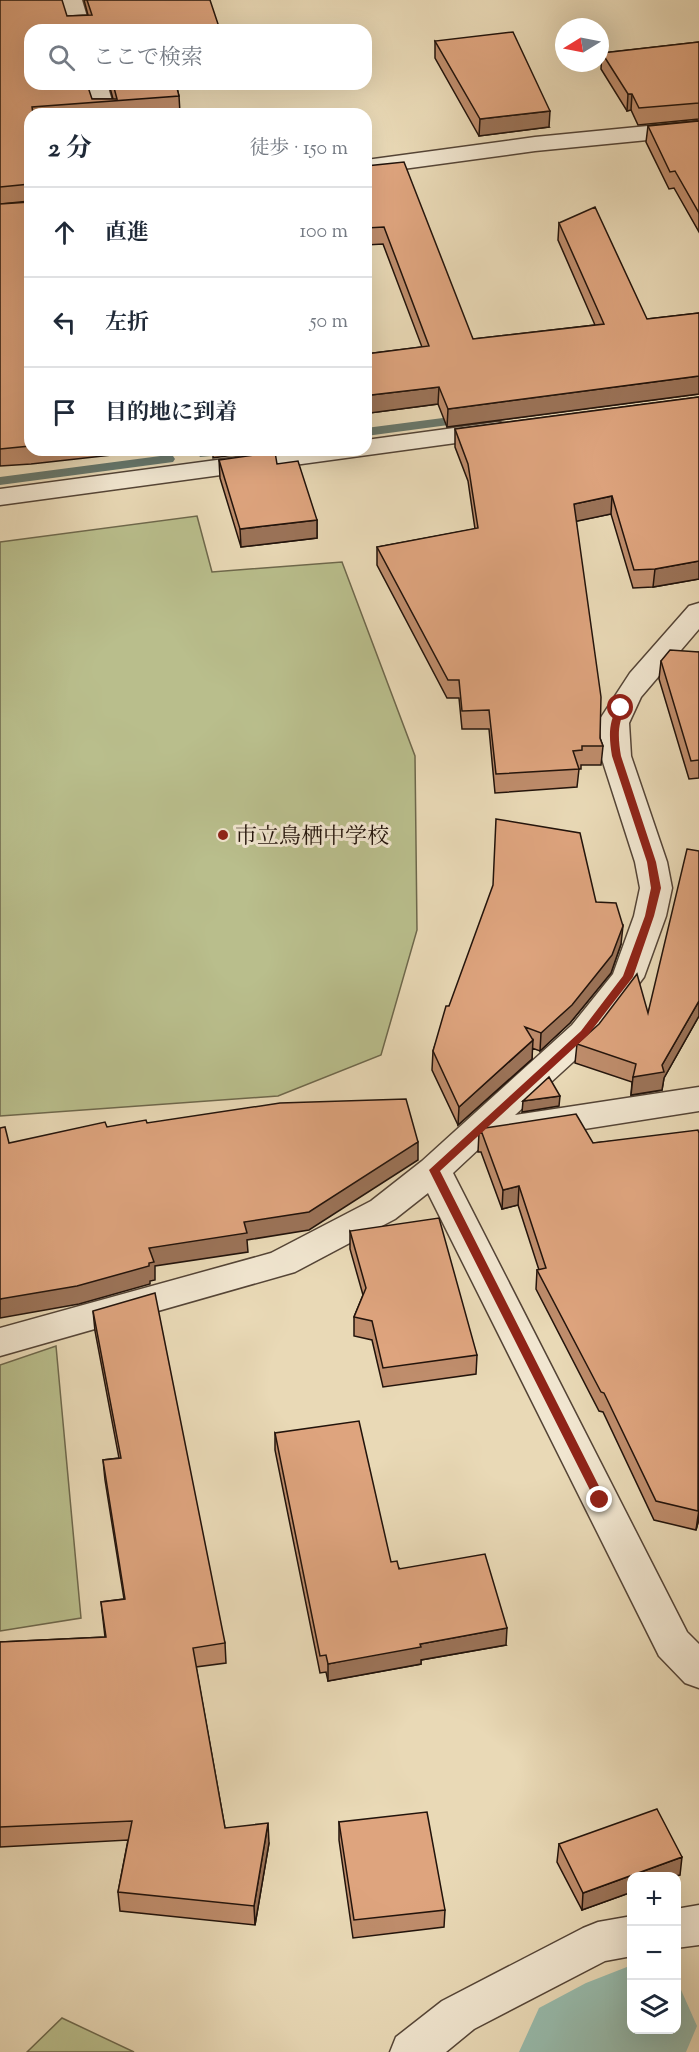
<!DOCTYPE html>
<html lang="ja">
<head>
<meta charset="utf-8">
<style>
  :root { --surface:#fff; --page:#f6f6f7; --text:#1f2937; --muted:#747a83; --line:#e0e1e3 }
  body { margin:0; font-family:"Sorts Mill Goudy","Noto Serif JP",serif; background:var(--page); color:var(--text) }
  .controls { position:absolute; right:18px; bottom:18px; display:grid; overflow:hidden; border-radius:12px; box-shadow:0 6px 24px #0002 }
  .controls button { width:54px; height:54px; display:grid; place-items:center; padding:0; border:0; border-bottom:2px solid var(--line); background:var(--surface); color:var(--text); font:30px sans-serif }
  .compass { position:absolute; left:555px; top:18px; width:54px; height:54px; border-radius:50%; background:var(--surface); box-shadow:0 6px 24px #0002; rotate:260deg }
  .stop { position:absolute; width:18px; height:18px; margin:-14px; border:4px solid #8f2418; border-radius:50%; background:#fff }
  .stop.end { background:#8f2418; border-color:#fff; box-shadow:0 2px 6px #0008 }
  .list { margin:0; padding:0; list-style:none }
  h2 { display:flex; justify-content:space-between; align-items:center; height:78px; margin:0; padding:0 24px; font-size:26px }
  h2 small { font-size:20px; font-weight:400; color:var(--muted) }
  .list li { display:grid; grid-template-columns:39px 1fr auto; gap:18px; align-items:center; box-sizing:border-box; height:90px; padding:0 24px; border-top:2px solid var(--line) }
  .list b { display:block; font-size:22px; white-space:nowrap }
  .list em { font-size:20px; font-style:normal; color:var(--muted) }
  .icon { flex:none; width:33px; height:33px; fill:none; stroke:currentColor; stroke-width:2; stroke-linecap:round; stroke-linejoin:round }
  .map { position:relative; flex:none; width:699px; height:2052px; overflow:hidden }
  .search { position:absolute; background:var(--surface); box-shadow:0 6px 24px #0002; left:24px; top:24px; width:348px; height:66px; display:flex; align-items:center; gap:15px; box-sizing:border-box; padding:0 21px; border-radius:18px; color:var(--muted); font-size:22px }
  .panel { position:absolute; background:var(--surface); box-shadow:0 6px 24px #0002; left:24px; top:108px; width:348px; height:348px; border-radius:18px }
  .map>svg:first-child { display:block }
  .green { fill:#b9be8c; stroke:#6e684c; stroke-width:1.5 }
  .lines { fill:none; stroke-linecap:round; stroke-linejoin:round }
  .stream { fill:#68776b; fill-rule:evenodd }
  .river { fill:#97baab; fill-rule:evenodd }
  .minor-casing { stroke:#544436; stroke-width:3 }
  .minor { fill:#f1e6d0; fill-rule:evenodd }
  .wall { fill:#bf8d6c; stroke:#22130b; stroke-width:1.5 }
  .shaded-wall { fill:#9b7358; stroke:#22130b; stroke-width:1.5 }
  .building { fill:#dea47e; stroke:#22130b; stroke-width:1.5 }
  .route { fill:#8f2418 }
  .poi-dot { fill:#8f2418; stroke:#f1e6d0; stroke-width:2 }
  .labels { text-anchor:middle; stroke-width:6; stroke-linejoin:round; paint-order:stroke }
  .poi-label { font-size:22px; fill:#22130b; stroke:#f1e6d0; text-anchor:start }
</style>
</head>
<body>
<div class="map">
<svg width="699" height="2052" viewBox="0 0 699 2052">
  <rect width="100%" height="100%" fill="#e9d9b6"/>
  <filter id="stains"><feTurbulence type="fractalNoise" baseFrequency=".00333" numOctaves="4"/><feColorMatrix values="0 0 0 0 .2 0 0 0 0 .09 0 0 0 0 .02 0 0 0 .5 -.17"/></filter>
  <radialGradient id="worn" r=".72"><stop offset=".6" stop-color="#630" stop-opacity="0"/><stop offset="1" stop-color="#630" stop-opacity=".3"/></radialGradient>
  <path class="green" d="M197,516L212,572L342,562L415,756L417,930L381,1055L278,1096L0,1116V542Z
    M56,1346L81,1618L0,1631V1365Z
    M62,2018L134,2052H27Z"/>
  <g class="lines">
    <path class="stream" d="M466,415L471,416L473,419L471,422L366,436V428Z
      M205,450H239L232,454L200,457L198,454Z
      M168,455L173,456L175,459L173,462L0,485V477Z"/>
    <path class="river" d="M632,1965V2030H676V1982L678,1983L697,2026L686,2052H519L539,2008L586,1983Z"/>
    <g class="minor-casing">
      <path id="minor" d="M60,0H82L91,30H69Z
        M85,84H107L116,114H94Z
        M699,121V135L535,151L366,174V160L535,137Z
        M498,422L507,424L511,430L507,436L0,505V489L291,450H366V440Z
        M699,603V629L641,697L629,723L631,756L667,862L672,888L666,916L644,977L596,1041L515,1115L699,1087V1111L483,1145L453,1173L687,1632L699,1644V1688L685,1683L659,1656L428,1193L395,1219L295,1272L0,1356V1328L271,1253L371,1201L422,1161L572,1025L613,974L634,916L640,888L635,862L601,756L600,719L630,673L689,606Z
        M699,1905V1945L676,1948V1909Z
        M632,1916V1956L605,1961L474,2029L446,2052H390L396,2037L442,2001L583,1928L598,1922Z"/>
    </g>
    <use href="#minor" class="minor"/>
  </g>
  <path class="wall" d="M0,0L67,16L88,15L84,0H210L30,30L92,99H113L109,84H176L179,96L180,113L166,114H30V201L0,204Z
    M435,41L549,127L479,136L435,58Z
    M699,42V119L638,125L631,110L627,111L601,69L602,53Z
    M699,121V232L674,188L669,189L646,142L648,126Z
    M366,166L473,339L595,325L558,240L559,223L647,319L699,313V394L447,427L438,404L370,413L366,399V354L422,347L383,244L366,245Z
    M30,202V450H157L31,464L0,466V204Z
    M699,397V579L653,587L633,588L611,514L576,521L600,738L603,746L601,765H581V769H579L577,787L495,793L489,729H462L459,698H447L377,565V547L475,529L468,481L455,447V429Z
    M219,460L277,464L317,520V538L241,547L220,478Z
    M699,652V778L689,779L659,679L661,661Z
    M699,851V1016L664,1078L662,1090L631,1095L632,1082L575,1063L577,1044L648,1013Z
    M596,902L621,944L611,973L570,1023L540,1051L532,1048V1059L458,1125L432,1070L433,1051L449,1006Z
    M479,1133L593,1143L699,1133V1519L696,1530L654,1520L603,1412L599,1411L536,1289L537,1270H539L518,1205L502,1209L481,1152H478Z
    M350,1231L477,1355L476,1374L383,1387L372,1340L354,1336V1317L363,1295L350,1249Z
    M93,1311L225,1643L226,1663L196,1667L225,1828L269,1843L255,1925L120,1911L118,1892L128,1840L0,1847V1642L105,1637L101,1602L124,1599L105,1480L103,1460L119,1458L95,1331Z
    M275,1433L391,1562L506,1645L421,1660V1664L328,1681L326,1672L320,1673L275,1450Z
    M339,1822L445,1910L444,1927L353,1938L339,1840Z
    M559,1844L680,1875L675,1876H632V1892L582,1910L557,1862Z"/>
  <path class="shaded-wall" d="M628,94H632L631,110L627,111Z
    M550,111L549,127L479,136L480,119Z
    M699,376V394L447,427L448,409Z
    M439,387L438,404L370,413L371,395Z
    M213,450H271L213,458Z
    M612,496L611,514L573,522L574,504Z
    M317,520V538L241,547L240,529Z
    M699,561V579L653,587L655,569Z
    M623,926L621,944L611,973L570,1023L540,1051L541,1033Z
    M699,1001V1016L664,1078L662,1090L631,1095L633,1077L662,1065Z
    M533,1040L532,1059L458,1125L459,1107Z
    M560,1096L559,1106L522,1112L523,1101Z
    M418,1142V1160L309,1230L247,1240L248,1252L155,1266V1280L150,1281V1284L79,1304L0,1318V1299L149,1248L244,1222Z
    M519,1186L518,1205L502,1209L503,1190Z
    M699,1509V1519L696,1530Z
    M507,1628L506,1645L421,1660V1664L328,1681V1664L420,1644Z
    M268,1823L269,1843L255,1925L254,1906Z
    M682,1857L680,1875L675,1876H632V1892L582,1910L583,1893Z"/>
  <path class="building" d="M0,0H62L67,16L92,15L87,0H210L220,30H30V84H87L92,99H117L113,84H176L179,96L32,107L33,114H30V137L28,138L30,146V184L0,187Z
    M513,32L550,111L480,119L435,41Z
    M699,42V103L639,108L632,94H628L602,53Z
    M699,121V213L675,171L670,172L648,126Z
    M404,162L473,339L604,324L559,223L595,207L647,319L699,313V376L448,409L439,387L371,395L366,381V354L429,346L384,227L366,228V166Z
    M30,202V446L0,449V204Z
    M699,397V561L655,569L634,570L612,496L574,504L601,697L600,738L603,746H582V750L573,751L579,769L496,774L489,710L462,711L459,680H448L377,547L478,528L468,464L455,429Z
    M275,452L277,464L298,461L317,520L240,529L219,460Z
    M670,650L699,652V760L691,761L661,661Z
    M496,819L580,833L596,902L616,903L623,926L612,955L572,1005L541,1033L525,1027L533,1040L459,1107L433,1051L446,1006H449L493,885Z
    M687,849L699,851V1001L662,1065L664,1072L633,1077L636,1064L577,1044L599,1024L637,974L648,1013Z
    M549,1077L560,1096L523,1101Z
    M406,1099L418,1142L309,1212L244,1222L247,1233L149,1248L154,1262L149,1263V1266L77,1286L0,1299V1128L5,1127L9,1143L105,1122L107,1127L146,1120L147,1123L280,1103Z
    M576,1114L593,1143L698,1130L699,1133L698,1511L656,1501L604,1393L601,1392L537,1270L546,1268L519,1186L503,1190L482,1133H479L485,1128Z
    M439,1218L477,1355L383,1368L372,1321L354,1317L366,1288L350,1231Z
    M155,1293L225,1643L193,1648L225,1828L268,1823L254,1906L118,1892L132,1821L0,1827V1642L106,1637L101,1602L125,1599L103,1460L121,1458L93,1311Z
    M359,1421L391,1562L397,1561L399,1569L485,1554L507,1628L420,1644L421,1647L328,1664L326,1655L320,1656L275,1433Z
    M657,1809L682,1857L583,1893L559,1844Z
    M427,1812L445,1910L354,1920L339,1822Z"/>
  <path class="route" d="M618,706L626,708C617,724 618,738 621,756L656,862L661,888L654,916L633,977L588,1035L440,1171L606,1500L600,1504L595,1500L429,1170L581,1031L623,976L645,916L651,888L647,862L612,756C609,737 608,723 618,706Z"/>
  <circle class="poi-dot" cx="223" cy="835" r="6"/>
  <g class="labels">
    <g class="poi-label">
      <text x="235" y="843">市立鳥栖中学校</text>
    </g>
  </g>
  <rect width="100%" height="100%" filter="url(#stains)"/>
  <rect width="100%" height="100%" fill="url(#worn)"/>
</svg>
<div class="controls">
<button>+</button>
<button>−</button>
<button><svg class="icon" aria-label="layers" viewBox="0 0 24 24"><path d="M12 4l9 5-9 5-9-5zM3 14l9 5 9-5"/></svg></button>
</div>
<svg class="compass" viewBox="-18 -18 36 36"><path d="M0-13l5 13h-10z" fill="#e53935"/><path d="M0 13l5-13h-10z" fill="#747a83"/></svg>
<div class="stop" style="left:621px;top:708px"></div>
<div class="stop end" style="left:600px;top:1500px"></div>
<div class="search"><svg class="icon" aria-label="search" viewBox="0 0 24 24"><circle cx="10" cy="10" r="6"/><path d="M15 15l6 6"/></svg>ここで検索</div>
<section class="panel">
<h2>2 分<small>徒歩 · 150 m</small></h2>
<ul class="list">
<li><svg class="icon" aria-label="ahead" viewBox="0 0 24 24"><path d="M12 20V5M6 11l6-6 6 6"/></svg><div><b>直進</b></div><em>100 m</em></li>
<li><svg class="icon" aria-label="left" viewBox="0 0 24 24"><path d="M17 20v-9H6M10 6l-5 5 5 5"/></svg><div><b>左折</b></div><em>50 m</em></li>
<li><svg class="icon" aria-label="arrive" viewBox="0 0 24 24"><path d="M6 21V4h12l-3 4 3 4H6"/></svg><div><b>目的地に到着</b></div></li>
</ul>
</section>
</div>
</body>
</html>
